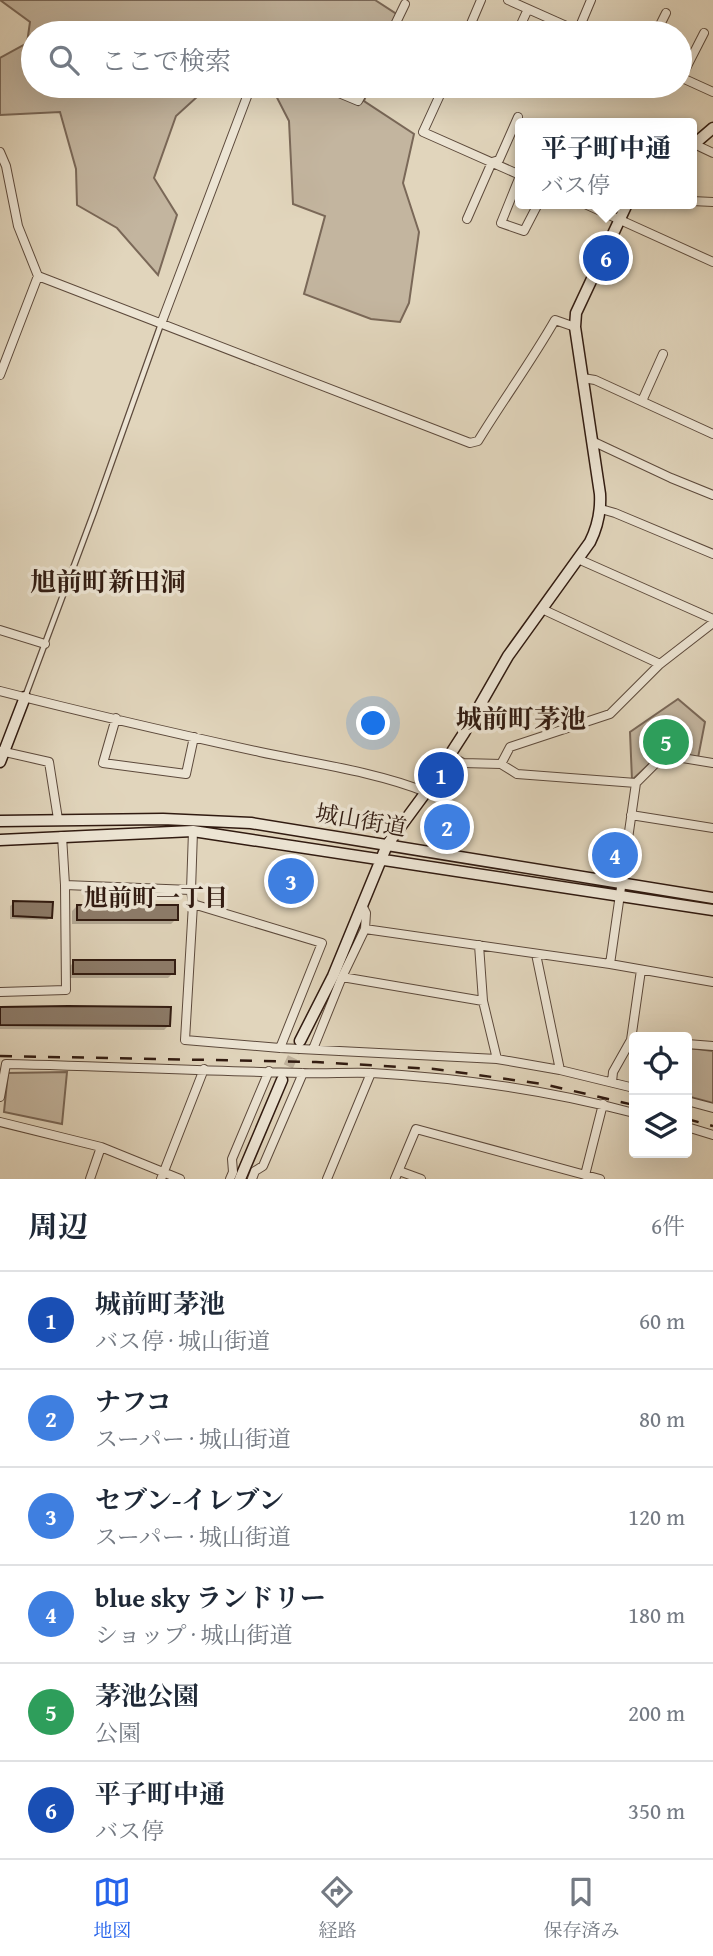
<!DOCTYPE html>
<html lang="ja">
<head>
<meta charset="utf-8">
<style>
  :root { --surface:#fff; --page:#f2f2f3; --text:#1f2937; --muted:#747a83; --line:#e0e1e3; --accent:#2563eb }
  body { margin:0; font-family:"Gentium Book Plus","Noto Serif JP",serif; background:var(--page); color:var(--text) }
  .controls { position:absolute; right:21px; bottom:21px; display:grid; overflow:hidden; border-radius:7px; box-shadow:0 7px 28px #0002 }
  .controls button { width:63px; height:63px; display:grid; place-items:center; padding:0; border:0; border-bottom:2px solid var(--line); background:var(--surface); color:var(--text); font:35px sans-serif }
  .you { position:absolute; left:374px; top:724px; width:24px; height:24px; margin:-18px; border:5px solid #fff; border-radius:50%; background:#1a73e8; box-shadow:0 0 0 10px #1a73e833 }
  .badge { display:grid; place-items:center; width:46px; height:46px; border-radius:50%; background:var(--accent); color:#fff; font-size:23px; font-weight:700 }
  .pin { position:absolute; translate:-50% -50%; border:4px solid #fff; box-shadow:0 2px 7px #0006 }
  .popup { position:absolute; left:515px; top:118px; width:182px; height:91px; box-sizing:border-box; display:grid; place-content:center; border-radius:7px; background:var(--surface); filter:drop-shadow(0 2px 5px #0005); font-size:23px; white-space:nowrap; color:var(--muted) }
  .popup b { font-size:26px; color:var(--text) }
  .popup::after { content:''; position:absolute; left:50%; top:100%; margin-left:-14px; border:14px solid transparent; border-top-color:var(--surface) }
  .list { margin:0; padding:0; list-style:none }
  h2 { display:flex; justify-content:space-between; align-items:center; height:91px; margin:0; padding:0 28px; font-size:30px }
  h2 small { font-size:23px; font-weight:400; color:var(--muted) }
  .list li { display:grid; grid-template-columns:46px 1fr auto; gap:21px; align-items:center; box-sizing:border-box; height:98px; padding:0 28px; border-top:2px solid var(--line) }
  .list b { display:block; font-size:26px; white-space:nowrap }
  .list p { margin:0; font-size:23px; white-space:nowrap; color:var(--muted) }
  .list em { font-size:23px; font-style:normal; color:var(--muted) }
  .icon { flex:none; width:38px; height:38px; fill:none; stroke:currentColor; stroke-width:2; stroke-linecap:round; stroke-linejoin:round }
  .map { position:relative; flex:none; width:713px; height:1179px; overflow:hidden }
  .search { position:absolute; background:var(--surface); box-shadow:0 7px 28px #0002; left:21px; right:21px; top:21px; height:77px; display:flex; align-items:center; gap:18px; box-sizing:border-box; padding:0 24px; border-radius:38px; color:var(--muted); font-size:26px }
  .sheet { height:679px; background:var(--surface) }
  nav { display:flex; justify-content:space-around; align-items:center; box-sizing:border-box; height:98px; border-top:2px solid var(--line); background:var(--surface); font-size:19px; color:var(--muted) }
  nav a { display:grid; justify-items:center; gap:4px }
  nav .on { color:var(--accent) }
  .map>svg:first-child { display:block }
  .green { fill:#c3b59f; stroke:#7a6858; stroke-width:2 }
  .shadow { fill:#0003 }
  .building { fill:#8d7c6a; stroke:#311b11; stroke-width:2 }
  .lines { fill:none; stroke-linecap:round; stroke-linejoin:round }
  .secondary-tunnel { stroke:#beb09a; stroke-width:10; stroke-dasharray:10 5; stroke-linecap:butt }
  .lane-casing { stroke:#5d4a3c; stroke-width:7 }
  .street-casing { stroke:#5d4a3c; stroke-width:10 }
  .secondary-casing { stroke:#311b11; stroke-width:13 }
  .lane { stroke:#ece4d3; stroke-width:4.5 }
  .street { stroke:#ece4d3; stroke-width:8 }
  .secondary { stroke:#ece4d3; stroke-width:10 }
  .rail { stroke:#311b11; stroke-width:2.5; stroke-dasharray:12 12; stroke-linecap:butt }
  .labels { text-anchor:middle; stroke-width:7; stroke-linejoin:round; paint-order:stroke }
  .street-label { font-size:23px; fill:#311b11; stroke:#ece4d3 }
  .neighbourhood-label { font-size:24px; font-weight:bold; fill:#311b11; stroke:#ece4d3 }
  .quarter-label { font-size:26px; font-weight:bold; fill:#311b11; stroke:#ece4d3 }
</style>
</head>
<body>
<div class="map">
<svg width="713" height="1179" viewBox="0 0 713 1179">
  <rect width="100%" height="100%" fill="#e1d5bc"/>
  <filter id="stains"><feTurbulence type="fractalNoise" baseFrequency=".00286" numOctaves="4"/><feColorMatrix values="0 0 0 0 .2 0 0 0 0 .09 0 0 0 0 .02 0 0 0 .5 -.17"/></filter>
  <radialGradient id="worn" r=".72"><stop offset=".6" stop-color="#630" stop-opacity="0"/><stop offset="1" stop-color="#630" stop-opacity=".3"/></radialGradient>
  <path class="green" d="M0,0H375L398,15L391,33H33V86H209L176,116L154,178L177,215L158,275L117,228L77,205L76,169L60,112L0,115V58L27,43L30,22Z
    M271,86H370L364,101L414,134L403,183L419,232L409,303L400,322L371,319L304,294L325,216L293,204L289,121Z
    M678,699L705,722L698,758L661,753L632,780L630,732Z
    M689,1048L713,1051V1103L687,1096Z
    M67,1072L62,1124L4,1112L8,1073Z"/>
  <path class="shadow" d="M14,903L51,917L47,920L10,919V906Z
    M77,906L176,919L171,924H72V911Z
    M74,962L173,973L168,978H69V967Z
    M0,1009L169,1025L164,1030L0,1029Z"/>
  <path class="building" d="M13,901L53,902L52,918L13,916Z
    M77,905H178V920H77Z
    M73,960H175V974H73Z
    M68,1006L171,1007L170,1026L0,1025V1007Z"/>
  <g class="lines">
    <path class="secondary-tunnel" d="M282,1080L300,1041"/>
    <g class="lane-casing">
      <path id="lane" d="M25,697L94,512L161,324"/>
    </g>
    <g class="street-casing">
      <path id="street" d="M508,0L582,33
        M578,31L591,0
        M391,33L405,4
        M467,33L481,0
        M517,33L528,9
        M549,33L555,21
        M656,33L666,13
        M680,77L713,92
        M681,78L704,33
        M322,86L358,101L366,86
        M444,86L423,132L520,175
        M694,144L713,153
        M0,152L6,166L18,226L38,276L470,443L478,441C503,400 531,362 555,320L575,327
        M520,176L501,223L524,231L538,204
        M692,201L713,202
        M585,204L713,262
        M467,219L492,162L499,160L518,117
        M161,324L251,86
        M0,375L38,276
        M583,378L595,380L713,434
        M642,401L663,354
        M592,441L671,478L713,495
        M601,509L615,513L713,554
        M578,559L713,619
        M542,609L660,664
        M0,630L45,644
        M0,691C86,713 173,733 260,752C312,763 377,772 426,792
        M116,718L103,763L186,774L194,737
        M0,751L49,762L58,819
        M450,756L463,763L501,764L517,774L636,783
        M501,764L510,747L610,714L660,664L713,623
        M631,815L713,828
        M193,831L191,890L193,904L185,1040L280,1048L497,1059L560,1070L634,1088
        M65,885L191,890
        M193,904L322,943L280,1048
        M365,929L610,964L713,982
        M479,945L483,1001L497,1059
        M536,954L560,1070
        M610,964L636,783L664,755L713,763
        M342,977L483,1001
        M0,992L66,990L65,885L62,836
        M687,1044L713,1046
        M313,1049L342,977L365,929L366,913L363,907
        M612,1082L613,1072L631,1040L641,970
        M0,1097L6,1064C105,1066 204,1071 303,1073C326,1074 349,1072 372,1073C460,1078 549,1090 634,1113
        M687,1101L713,1108
        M0,1122L101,1147L180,1179
        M687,1127L713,1135
        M399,1171L421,1179
        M585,1175L603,1104
        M90,1179L101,1147
        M161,1179L204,1069
        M230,1179L233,1172L232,1159L269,1071
        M252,1179L255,1171L263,1166L303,1073
        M327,1179L371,1073
        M395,1179L416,1129L600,1179"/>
    </g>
    <g class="secondary-casing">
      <path id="secondary" d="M692,146L713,128
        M0,762L25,697
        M0,821L163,819L251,823L713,898
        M0,840L193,831L713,910
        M300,1041L333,976L387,845L426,792L464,733L508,656L590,542C598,526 601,512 600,494L575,327L576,313L627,204
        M240,1179L282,1080"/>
    </g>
    <use href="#lane" class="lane"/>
    <use href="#street" class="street"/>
    <use href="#secondary" class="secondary"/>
    <path class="rail" d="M0,1056L316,1062L434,1069L543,1084L634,1105
      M687,1119L713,1126"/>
  </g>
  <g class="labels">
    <g class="street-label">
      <text transform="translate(361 820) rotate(10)" y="8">城山街道</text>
    </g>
    <g class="neighbourhood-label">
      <text x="156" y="906">旭前町一丁目</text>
    </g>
    <g class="quarter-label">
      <text x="108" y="591">旭前町新田洞</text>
      <text x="521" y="728">城前町茅池</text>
    </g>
  </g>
  <rect width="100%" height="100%" filter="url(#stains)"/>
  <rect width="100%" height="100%" fill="url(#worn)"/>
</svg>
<div class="controls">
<button><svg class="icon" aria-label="locate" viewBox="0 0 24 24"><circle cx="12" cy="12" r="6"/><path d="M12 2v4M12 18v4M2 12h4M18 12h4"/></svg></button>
<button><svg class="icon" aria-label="layers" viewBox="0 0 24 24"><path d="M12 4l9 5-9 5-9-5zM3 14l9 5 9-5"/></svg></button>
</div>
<div class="you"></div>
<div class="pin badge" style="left:441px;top:775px;background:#1a4fb4">1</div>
<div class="pin badge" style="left:447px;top:827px;background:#3f7fe0">2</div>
<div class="pin badge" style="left:291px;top:881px;background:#3f7fe0">3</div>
<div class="pin badge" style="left:615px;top:855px;background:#3f7fe0">4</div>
<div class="pin badge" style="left:666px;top:742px;background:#2e9e5b">5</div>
<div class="pin badge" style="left:606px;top:258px;background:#1a4fb4">6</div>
<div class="popup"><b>平子町中通</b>バス停</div>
<div class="search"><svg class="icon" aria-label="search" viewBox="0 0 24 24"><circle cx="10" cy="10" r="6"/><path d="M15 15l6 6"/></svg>ここで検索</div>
</div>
<section class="sheet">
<h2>周辺<small>6件</small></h2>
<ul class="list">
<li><span class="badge" style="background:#1a4fb4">1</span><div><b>城前町茅池</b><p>バス停 · 城山街道</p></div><em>60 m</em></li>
<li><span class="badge" style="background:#3f7fe0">2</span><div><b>ナフコ</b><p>スーパー · 城山街道</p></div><em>80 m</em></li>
<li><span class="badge" style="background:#3f7fe0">3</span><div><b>セブン-イレブン</b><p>スーパー · 城山街道</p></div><em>120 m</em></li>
<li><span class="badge" style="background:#3f7fe0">4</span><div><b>blue sky ランドリー</b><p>ショップ · 城山街道</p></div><em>180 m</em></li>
<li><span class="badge" style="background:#2e9e5b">5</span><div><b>茅池公園</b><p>公園</p></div><em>200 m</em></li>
<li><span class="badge" style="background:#1a4fb4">6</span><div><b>平子町中通</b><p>バス停</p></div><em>350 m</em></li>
</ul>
</section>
<nav>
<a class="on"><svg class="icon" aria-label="map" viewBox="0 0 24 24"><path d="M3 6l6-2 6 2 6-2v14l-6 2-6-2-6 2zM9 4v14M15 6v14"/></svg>地図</a>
<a><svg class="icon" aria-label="directions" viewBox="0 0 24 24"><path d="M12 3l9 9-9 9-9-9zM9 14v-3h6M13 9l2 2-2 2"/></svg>経路</a>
<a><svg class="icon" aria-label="saved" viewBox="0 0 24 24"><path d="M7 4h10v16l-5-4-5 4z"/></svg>保存済み</a>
</nav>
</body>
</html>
